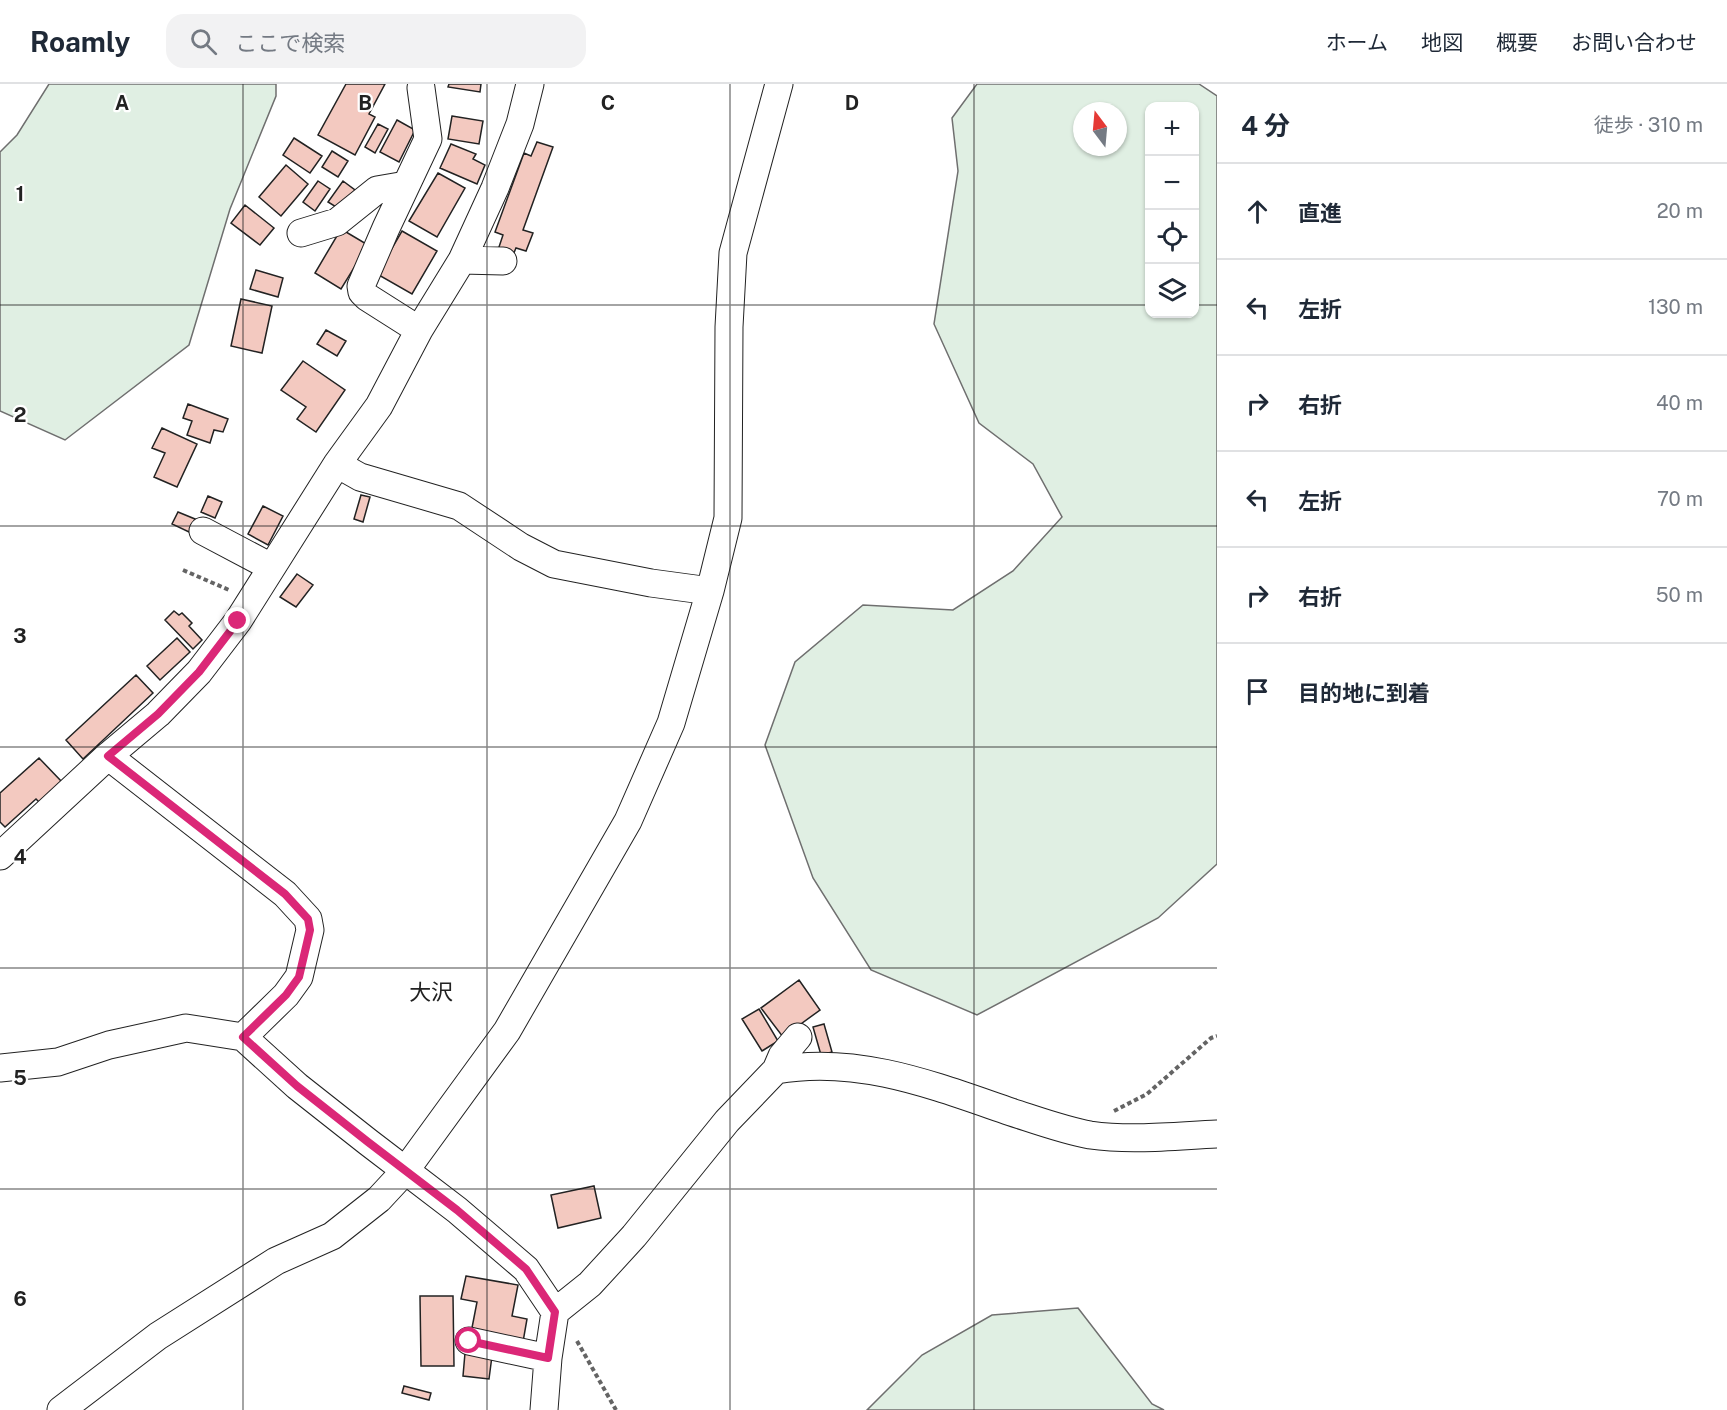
<!DOCTYPE html>
<html lang="ja">
<head>
<meta charset="utf-8">
<style>
  :root { --surface:#fff; --page:#f2f2f3; --text:#1f2937; --muted:#747a83; --line:#e0e1e3 }
  body { margin:0; font-family:"Public Sans","Noto Sans JP",sans-serif; background:var(--page); color:var(--text) }
  .controls { position:absolute; right:18px; top:18px; display:grid; overflow:hidden; border-radius:12px; box-shadow:0 2px 4px #0004 }
  .controls button { width:54px; height:54px; display:grid; place-items:center; padding:0; border:0; border-bottom:2px solid var(--line); background:var(--surface); color:var(--text); font:30px sans-serif }
  .compass { position:absolute; left:1073px; top:18px; width:54px; height:54px; border-radius:50%; background:var(--surface); box-shadow:0 2px 4px #0004; rotate:344deg }
  .stop { position:absolute; width:18px; height:18px; margin:-14px; border:4px solid #db2777; border-radius:50%; background:#fff }
  .stop.end { background:#db2777; border-color:#fff; box-shadow:0 2px 6px #0008 }
  .list { margin:0; padding:0; list-style:none }
  h2 { display:flex; justify-content:space-between; align-items:center; height:78px; margin:0; padding:0 24px; font-size:26px }
  h2 small { font-size:20px; font-weight:400; color:var(--muted) }
  .list li { display:grid; grid-template-columns:39px 1fr auto; gap:18px; align-items:center; box-sizing:border-box; height:96px; padding:0 24px; border-top:2px solid var(--line) }
  .list b { display:block; font-size:22px; white-space:nowrap }
  .list em { font-size:20px; font-style:normal; color:var(--muted) }
  .icon { flex:none; width:33px; height:33px; fill:none; stroke:currentColor; stroke-width:2; stroke-linecap:round; stroke-linejoin:round }
  .map { position:relative; flex:none; width:1217px; height:1326px; overflow:hidden }
  header { display:flex; align-items:center; gap:36px; box-sizing:border-box; height:84px; padding:0 30px; background:var(--surface); border-bottom:2px solid var(--line) }
  header strong { font-size:28px }
  nav { display:flex; gap:33px; margin-inline-start:auto; font-size:21px }
  .search { width:420px; height:54px; background:var(--page); display:flex; align-items:center; gap:15px; box-sizing:border-box; padding:0 21px; border-radius:18px; color:var(--muted); font-size:22px }
  main { display:flex }
  aside { flex:1; background:var(--surface) }
  .map>svg:first-child { display:block }
  .green { fill:#e0efe3; stroke:#6f6f6f; stroke-width:1.5; fill-rule:evenodd }
  .building { fill:#f3c9c0; stroke:#222; stroke-width:1.5 }
  .lines { fill:none; stroke-linecap:round; stroke-linejoin:round }
  .minor-casing { stroke:#222; stroke-width:29 }
  .path { stroke:#646464; stroke-width:4; stroke-dasharray:4.5 3; stroke-linecap:butt }
  .minor { stroke:#fff; stroke-width:27 }
  .route { stroke:#db2777; stroke-width:8 }
  .grid { fill:none; stroke:#222; stroke-width:1.5; stroke-opacity:0.55 }
  .labels { text-anchor:middle; stroke-width:4.5; stroke-linejoin:round; paint-order:stroke }
  .quarter-label { font-size:22px; fill:#222; stroke:#fff }
  .grid-label { font-size:20px; text-anchor:middle; font-weight:bold; fill:#222; stroke:#fff; stroke-width:4.5; stroke-linejoin:round; paint-order:stroke }
</style>
</head>
<body>
<header>
<strong>Roamly</strong>
<div class="search"><svg class="icon" aria-label="search" viewBox="0 0 24 24"><circle cx="10" cy="10" r="6"/><path d="M15 15l6 6"/></svg>ここで検索</div>
<nav><a>ホーム</a><a>地図</a><a>概要</a><a>お問い合わせ</a></nav>
</header>
<main>
<div class="map">
<svg width="1217" height="1326" viewBox="0 0 1217 1326">
  <rect width="100%" height="100%" fill="#fff"/>
  <path class="green" d="M49,0H276V12L230,125L189,261L65,356L0,327V68L17,51Z
    M977,0H1199L1217,12V780L1158,834L977,931L871,886L813,794L765,661L795,578L863,521L953,526L1013,487L1062,433L1033,380L979,339L934,240L958,87L952,34ZM1194,22V230H1150V22ZM1082,27H1118V63H1082Z
    M1078,1224L1152,1320L1164,1326H867L922,1271L992,1231Z"/>
  <path class="building" d="M346,0H385L369,30L375,33L355,71L318,51Z
    M449,0H481L480,8L448,3Z
    M452,32L483,37L479,60L448,55Z
    M397,36L415,46L399,78L380,68Z
    M378,40L388,45L375,69L365,63Z
    M294,54L322,72L310,89L283,71Z
    M537,58L553,63L523,146L533,149L526,167L516,164L513,171L498,166L503,151L495,148L524,69L531,72Z
    M451,60L476,70L473,75L485,81L477,100L440,84Z
    M332,67L348,77L338,93L322,83Z
    M286,81L308,100L281,132L259,113Z
    M438,89L465,104L437,153L409,137Z
    M318,97L330,105L315,127L303,118Z
    M343,97L355,106L341,126L328,118Z
    M245,121L274,144L260,161L231,139Z
    M341,145L368,161L341,205L315,189Z
    M402,147L437,167L412,210L377,190Z
    M256,186L283,194L278,213L250,205Z
    M241,215L272,222L262,269L231,262Z
    M326,246L346,257L337,272L317,260Z
    M303,277L345,306L316,348L297,335L306,323L281,306Z
    M188,320L228,335L223,348L214,346L210,359L187,351L192,337L183,334Z
    M162,344L197,360L177,403L154,393L165,369L152,364Z
    M361,411L370,413L363,438L354,435Z
    M208,412L222,418L215,434L201,428Z
    M263,422L283,432L268,461L248,450Z
    M178,428L195,435L189,448L172,440Z
    M297,490L313,501L296,523L280,513Z
    M174,527L179,531L182,529L192,539L189,542L202,556L193,565L165,536Z
    M177,554L190,568L160,596L147,582Z
    M136,591L153,609L83,675L66,656Z
    M39,674L62,698L40,719L36,715L5,743L0,738V709Z
    M799,896L820,926L783,953L761,924Z
    M759,925L778,957L762,967L742,935Z
    M824,940L832,968L821,971L813,943Z
    M594,1102L601,1134L558,1144L551,1111Z
    M466,1192L518,1201L512,1232L527,1235L523,1258L471,1249L477,1218L461,1215Z
    M420,1212H453L454,1282H421Z
    M465,1269L492,1272L489,1295L463,1292Z
    M404,1302L431,1309L429,1316L402,1309Z"/>
  <g class="lines">
    <g class="minor-casing">
      <path id="minor" d="M301,149L337,138L377,106L406,101
        M462,176L503,177
        M419,246L367,213L362,208L361,202L386,144L428,55L421,4
        M337,380L360,393L459,422L521,463L554,480L651,499L710,507
        M203,447L271,483
        M108,672L285,810L308,835L310,846L299,893L286,911L243,953
        M0,772L108,672L158,630L199,588L238,537L337,380L379,322L419,246L462,176L495,104L520,40L530,0
        M0,984L58,978L109,961L186,944L243,953L297,1002L368,1058L457,1126L526,1185L555,1228L548,1274L544,1326
        M776,986C858,971 935,1002 1011,1028C1036,1036 1063,1046 1090,1051C1131,1057 1175,1052 1217,1050
        M555,1228L590,1200L634,1152L727,1037L776,986L782,972L798,953
        M469,1257L548,1274
        M61,1326L158,1252L276,1177L332,1152L379,1115L405,1087L507,947L628,737L671,639L710,507L728,434L729,243L733,169L779,0"/>
    </g>
    <path class="path" d="M183,486L229,506
      M1114,1027L1147,1010L1211,954L1217,952
      M577,1257L616,1326"/>
    <use href="#minor" class="minor"/>
  </g>
  <g class="lines">
    <path class="route" d="M238,537L199,588L158,630L108,672L285,810L308,835L310,846L299,893L286,911L243,953L297,1002L368,1058L457,1126L526,1185L555,1228L548,1274L469,1257"/>
  </g>
  <path class="grid" d="M243,0V1326M487,0V1326M730,0V1326M974,0V1326M0,221H1150M1194,221H1217M0,442H1217M0,663H1217M0,884H1217M0,1105H1217"/>
  <g class="labels">
    <g class="quarter-label">
      <text x="431" y="916">大沢</text>
    </g>
  </g>
  <g class="grid-label">
    <text x="122" y="26">A</text>
    <text x="365" y="26">B</text>
    <text x="608" y="26">C</text>
    <text x="852" y="26">D</text>
    <text x="20" y="117">1</text>
    <text x="20" y="338">2</text>
    <text x="20" y="559">3</text>
    <text x="20" y="780">4</text>
    <text x="20" y="1001">5</text>
    <text x="20" y="1222">6</text>
  </g>
</svg>
<div class="controls">
<button>+</button>
<button>−</button>
<button><svg class="icon" aria-label="locate" viewBox="0 0 24 24"><circle cx="12" cy="12" r="6"/><path d="M12 2v4M12 18v4M2 12h4M18 12h4"/></svg></button>
<button><svg class="icon" aria-label="layers" viewBox="0 0 24 24"><path d="M12 4l9 5-9 5-9-5zM3 14l9 5 9-5"/></svg></button>
</div>
<svg class="compass" viewBox="-18 -18 36 36"><path d="M0-13l5 13h-10z" fill="#e53935"/><path d="M0 13l5-13h-10z" fill="#747a83"/></svg>
<div class="stop" style="left:469px;top:1257px"></div>
<div class="stop end" style="left:238px;top:537px"></div>
</div>
<aside>
<h2>4 分<small>徒歩 · 310 m</small></h2>
<ul class="list">
<li><svg class="icon" aria-label="ahead" viewBox="0 0 24 24"><path d="M12 20V5M6 11l6-6 6 6"/></svg><div><b>直進</b></div><em>20 m</em></li>
<li><svg class="icon" aria-label="left" viewBox="0 0 24 24"><path d="M17 20v-9H6M10 6l-5 5 5 5"/></svg><div><b>左折</b></div><em>130 m</em></li>
<li><svg class="icon" aria-label="right" viewBox="0 0 24 24"><path d="M7 20v-9h11M14 6l5 5-5 5"/></svg><div><b>右折</b></div><em>40 m</em></li>
<li><svg class="icon" aria-label="left" viewBox="0 0 24 24"><path d="M17 20v-9H6M10 6l-5 5 5 5"/></svg><div><b>左折</b></div><em>70 m</em></li>
<li><svg class="icon" aria-label="right" viewBox="0 0 24 24"><path d="M7 20v-9h11M14 6l5 5-5 5"/></svg><div><b>右折</b></div><em>50 m</em></li>
<li><svg class="icon" aria-label="arrive" viewBox="0 0 24 24"><path d="M6 21V4h12l-3 4 3 4H6"/></svg><div><b>目的地に到着</b></div></li>
</ul>
</aside>
</main>
</body>
</html>
